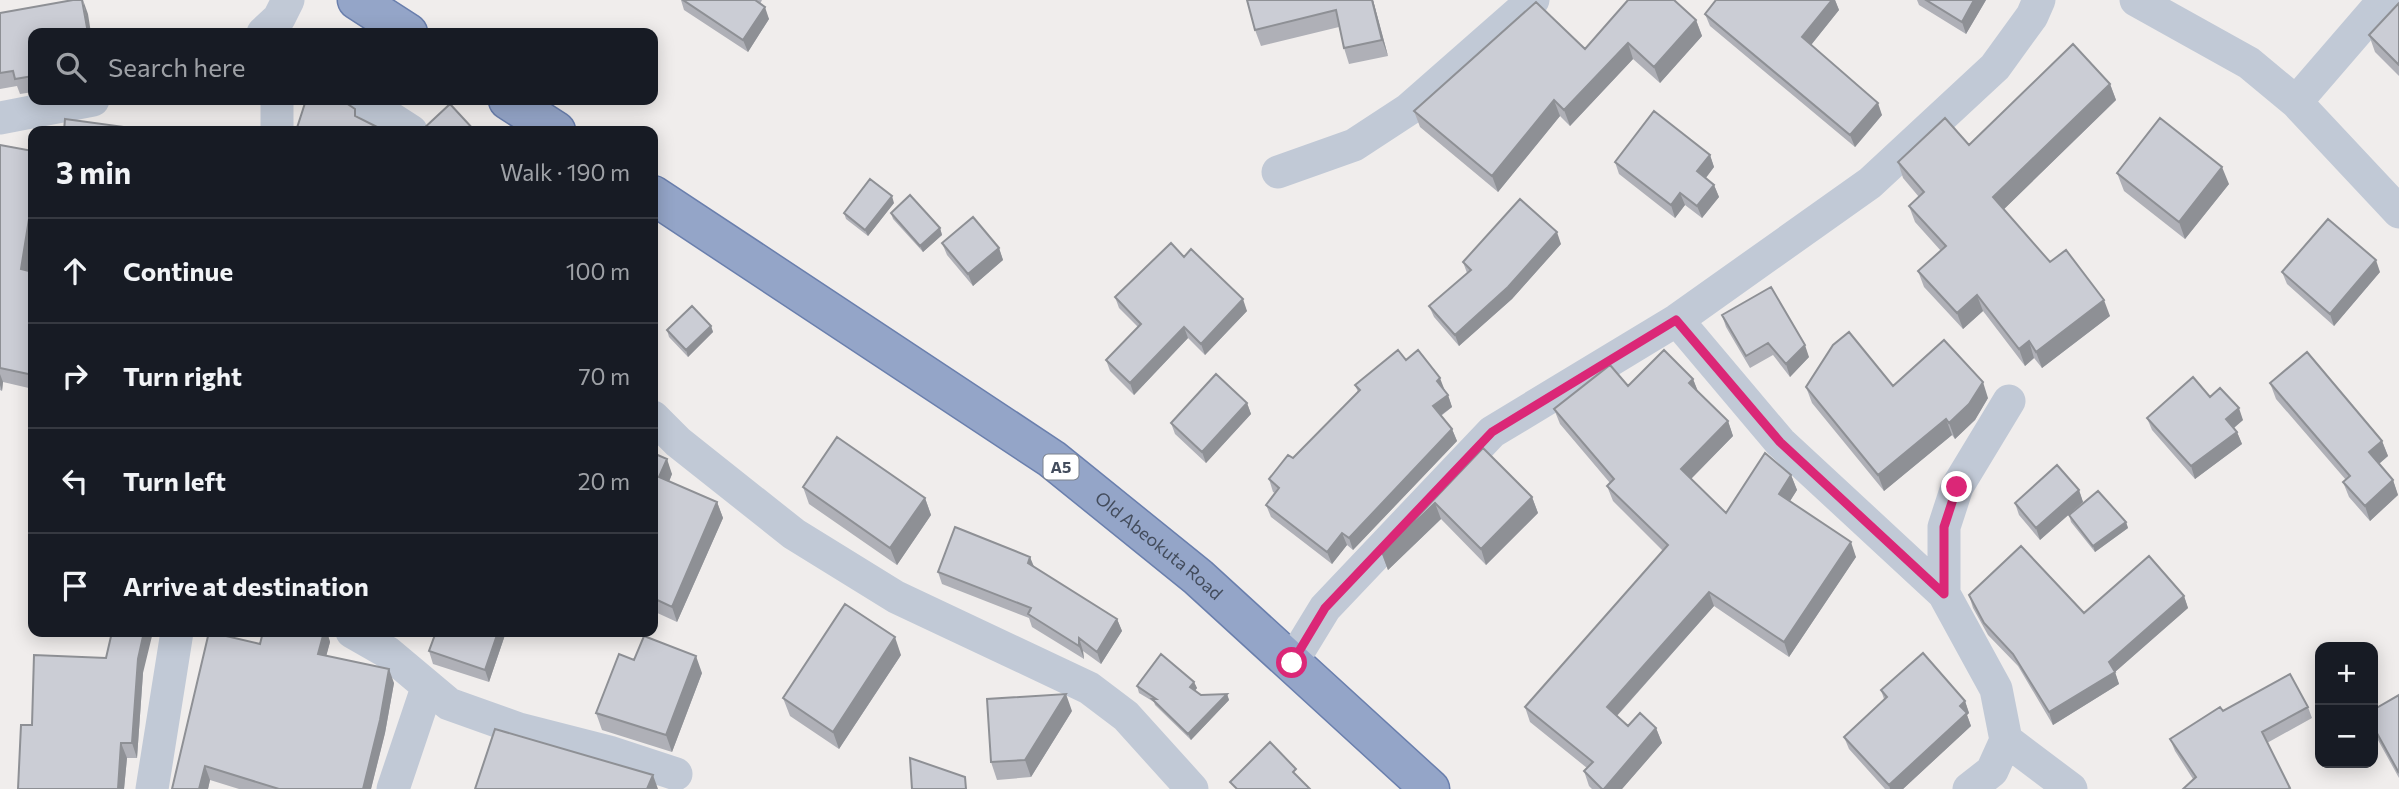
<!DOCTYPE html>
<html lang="en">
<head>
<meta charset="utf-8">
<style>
  :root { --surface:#171b24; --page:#242831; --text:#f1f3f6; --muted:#9ea1a6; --line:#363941 }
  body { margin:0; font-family:Commissioner,sans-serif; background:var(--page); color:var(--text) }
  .controls { position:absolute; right:21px; bottom:21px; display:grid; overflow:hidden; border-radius:14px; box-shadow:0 4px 18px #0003 }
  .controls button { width:63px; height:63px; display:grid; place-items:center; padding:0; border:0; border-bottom:2px solid var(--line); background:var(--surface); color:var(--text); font:35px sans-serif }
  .stop { position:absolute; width:21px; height:21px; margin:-16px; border:5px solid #db2777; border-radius:50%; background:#fff }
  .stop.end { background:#db2777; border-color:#fff; box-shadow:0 2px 7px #0008 }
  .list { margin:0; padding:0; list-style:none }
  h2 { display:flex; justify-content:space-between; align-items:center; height:91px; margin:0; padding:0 28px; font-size:30px }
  h2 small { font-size:23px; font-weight:400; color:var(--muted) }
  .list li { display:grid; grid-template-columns:46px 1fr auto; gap:21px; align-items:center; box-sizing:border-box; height:105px; padding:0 28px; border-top:2px solid var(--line) }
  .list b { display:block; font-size:26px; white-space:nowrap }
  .list em { font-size:23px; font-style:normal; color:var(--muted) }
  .icon { flex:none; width:38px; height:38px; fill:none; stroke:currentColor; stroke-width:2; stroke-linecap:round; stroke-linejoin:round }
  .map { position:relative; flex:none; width:2399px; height:789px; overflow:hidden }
  .search { position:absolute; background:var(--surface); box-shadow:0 4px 18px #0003; left:28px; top:28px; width:630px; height:77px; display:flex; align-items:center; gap:18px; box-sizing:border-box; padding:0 24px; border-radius:14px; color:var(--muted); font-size:26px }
  .panel { position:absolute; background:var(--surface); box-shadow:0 4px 18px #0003; left:28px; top:126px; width:630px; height:511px; border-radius:14px }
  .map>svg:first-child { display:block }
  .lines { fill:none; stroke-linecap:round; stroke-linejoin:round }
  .trunk-casing { stroke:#6a7fad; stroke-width:41 }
  .minor { stroke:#c1c9d6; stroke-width:33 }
  .trunk { stroke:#94a5c8; stroke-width:38 }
  .wall { fill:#afb0b7 }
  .shaded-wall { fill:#8e9095 }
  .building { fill:#cbcdd5; stroke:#8e9095; stroke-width:2 }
  .route { stroke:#db2777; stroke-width:9 }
  .labels { text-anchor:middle; stroke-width:7; stroke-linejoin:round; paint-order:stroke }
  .shield { fill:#fff; stroke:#7b828d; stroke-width:2 }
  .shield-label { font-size:16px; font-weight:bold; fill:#434c5c }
  .street-label { font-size:18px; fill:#434c5c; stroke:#fff }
</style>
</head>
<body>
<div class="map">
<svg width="2399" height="789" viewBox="0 0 2399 789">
  <rect width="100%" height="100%" fill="#f0edec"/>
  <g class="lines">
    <g class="trunk-casing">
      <g id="trunk">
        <path d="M357,0L408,33"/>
        <path d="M508,100L556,131"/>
        <path id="s1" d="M653,195L1052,459L1198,577L1430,789"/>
      </g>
    </g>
    <path class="minor" d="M2136,0L2249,63L2296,102L2399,212
      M263,33L279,18L288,0
      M363,100L411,131
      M2296,102L2384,0
      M0,118L93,100
      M277,131V100
      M1278,172L1354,145L1409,109L1533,0
      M1677,320L1780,442L1944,594
      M653,417L678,442L794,534L896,597L1089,688L1126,716L1192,789
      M352,632L387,652L449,704L519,729L609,752L676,774
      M1292,662L1325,608L1492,432L1677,320L1870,183L1995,67L2032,16L2039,0
      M2006,740L2071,789
      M152,789L177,632
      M393,789L427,688
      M1969,789L1992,771L2006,740L1996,689L1944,594V527L1957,487L2009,401"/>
    <use href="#trunk" class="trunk"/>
  </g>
  <path class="wall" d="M681,0H762L760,4L769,19L748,52L684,10Z
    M1247,0H1373L1388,56L1349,64L1344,48L1339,27L1261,46L1255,30Z
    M1716,0H1835L1839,10L1811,45L1882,115L1855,147L1710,26L1705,14Z
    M1917,0H1986L1966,34L1919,5Z
    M2399,3V76L2375,52L2369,35Z
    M0,13L88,14L33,33V92L20,94L17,86L0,89Z
    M1696,20L1702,36L1660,83L1633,59L1570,126L1560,116L1498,192L1420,127L1414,111L1585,49Z
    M2110,84L2116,100L2004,209L2050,262L2110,316L2042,368L2034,358L2025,366L1983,311L1963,329L1924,287L1918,271L1941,251L1915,222L1909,206L1919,197L1903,178L1898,162L1969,145Z
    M0,145L33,151V242L28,271L33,272V389L3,382L2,391L0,390Z
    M1710,155L1714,167L1706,178L1714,185L1719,197L1702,218L1685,205L1675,218L1619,174L1615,162Z
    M2117,173L2229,184L2185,239L2124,191Z
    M894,203L868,236L846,219L844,213Z
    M891,213L940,228L942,235L923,252L893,219Z
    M942,243L999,248L1003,260L973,286L947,255Z
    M1561,244L1512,299L1459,346L1434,317L1429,306L1467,273L1463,262Z
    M1184,257L1247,311L1205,355L1188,338L1134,395L1110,371L1106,360L1138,327L1119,308L1115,297Z
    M2282,272H2380L2334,326L2287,284Z
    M1722,315L1809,357L1790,377L1773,355L1750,368L1726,327Z
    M711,326L713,332L688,357L669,337L667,330Z
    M1406,360L1445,391L1448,395L1452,407L1441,416L1452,429L1457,441L1353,550L1347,545L1332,564L1271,517L1266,505L1275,493L1273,492L1269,479L1293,458L1358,392L1355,385Z
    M1693,379L1698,392L1728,421L1733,436L1691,479L1726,513L1791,475L1797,490L1790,501L1856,557L1789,657L1714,606L1617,716L1628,726L1656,728L1662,743L1622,789H1592L1589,786L1584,771L1587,768L1530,722L1525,707L1663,551L1613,501L1607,486L1610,483L1560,424L1554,409L1628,386Z
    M2270,383L2382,441L2388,456L2379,464L2393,480L2398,495L2370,521L2349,497L2343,482L2346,480L2276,399Z
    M1893,386L1988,398L1975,420L1955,439L1952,435L1884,491L1812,403L1806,387Z
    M2210,397L2243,420L2234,428L2237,432L2242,444L2195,479L2152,430L2147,418Z
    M1247,403L1251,414L1206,463L1175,434L1171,423Z
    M1483,448L1532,497L1538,513L1486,565L1441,519L1388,570L1382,554Z
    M653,453L672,474L669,481L717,502L723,518L677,622L653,611Z
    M803,487L925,498L931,515L897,565L809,504Z
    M2079,490L2083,502L2040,540L2019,515L2015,503Z
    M2069,515L2126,522L2128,528L2095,552L2071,522Z
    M1034,567L1117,619L1122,631L1101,664L1083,651L1084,659L1032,627L1029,618L942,584L938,572Z
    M1969,595L2084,613L2184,596L2188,608L2115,672L2119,684L2053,725L2018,666L1988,635L1973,608Z
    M263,632H327L330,642L326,656L394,683L385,733L371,789H239L210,780L208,789H172L260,644Z
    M506,632L489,682L433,664L429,651Z
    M901,655L839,749L790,716L783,698Z
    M634,660L702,673L672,752L602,730L596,713Z
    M143,673L137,758H127L124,789H18L32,725Z
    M1194,682L1197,688L1195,691L1201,695L1227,694L1229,700L1191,740L1155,705L1154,702L1139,693L1137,686Z
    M1881,690L1965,701L1969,713L1967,715L1971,726L1903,789H1885L1849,749L1844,737L1884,699Z
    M2399,695V778L2373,731V710Z
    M2308,707L2312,718L2267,743L2290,789H2183L2193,779L2175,751L2170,739L2223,711Z
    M1072,711L1031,777L997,780L991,762Z"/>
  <path class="shaded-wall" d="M83,0L88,14L91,33H88Z
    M1372,0H1373L1388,56L1382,40Z
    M1832,0H1835L1839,10L1807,50L1802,37Z
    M1974,0H1986L1966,34L1962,22Z
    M765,7L769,19L748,52L743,40Z
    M1696,20L1702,36L1660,83L1654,67Z
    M1628,43L1633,59L1570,126L1564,110Z
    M2110,84L2116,100L1999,214L1993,197Z
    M1554,100L1560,116L1498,192L1492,176Z
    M1878,103L1882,115L1855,147L1850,135Z
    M1710,155L1714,167L1701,184L1697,171Z
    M2222,167L2229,184L2185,239L2179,222Z
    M1714,185L1719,197L1702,218L1697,206Z
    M1680,193L1685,205L1675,218L1671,205Z
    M892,196L894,203L868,236L865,230Z
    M29,219L33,231V242L26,284L21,269Z
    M940,228L942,235L923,252L920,246Z
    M1557,232L1561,244L1512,299L1459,346L1455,335Z
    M999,248L1003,260L973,286L968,274Z
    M2376,260L2380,272L2334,326L2330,314Z
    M1977,295L1983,311L1963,329L1957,313Z
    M1243,299L1247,311L1205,355L1201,344Z
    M2104,300L2110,316L2042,368L2036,352Z
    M711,326L713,332L688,357L686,350Z
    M1184,327L1188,338L1134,395L1130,383Z
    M2029,341L2034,358L2025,366L2019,349Z
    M1805,345L1809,357L1790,377L1786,364Z
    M0,374L3,382L2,391L0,385Z
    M1440,378L1445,391L1437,381Z
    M1693,379L1699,394L1689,383Z
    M1983,382L1988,398L1975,420L1955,439L1949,423Z
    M1448,395L1452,407L1437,418L1433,406Z
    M1247,403L1251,414L1206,463L1202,452Z
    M2239,408L2243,420L2230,431L2226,419Z
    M1946,419L1952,435L1884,491L1878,475Z
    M1728,421L1733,436L1686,484L1681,469Z
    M1452,429L1457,441L1353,550L1349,538Z
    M2237,432L2242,444L2195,479L2191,466Z
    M2382,441L2388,456L2374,468L2369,452Z
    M667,459L672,474L665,492L659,477Z
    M1791,475L1797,490L1785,509L1779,494Z
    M2393,480L2398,495L2370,521L2365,506Z
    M2079,490L2083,502L2040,540L2036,528Z
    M1532,497L1538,513L1486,565L1481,549Z
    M925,498L931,515L897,565L890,548Z
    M717,502L723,518L677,622L672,607Z
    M1435,503L1441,519L1388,570L1382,554Z
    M2126,522L2128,528L2095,552L2093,546Z
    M1342,533L1347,545L1332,564L1327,552Z
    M1851,542L1856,557L1789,657L1784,642Z
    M1030,557L1035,569L1028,563Z
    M1709,592L1714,606L1612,721L1607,707Z
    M2184,596L2188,608L2115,672L2119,684L2053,725L2049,712Z
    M1117,619L1122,631L1101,664L1097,652Z
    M144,632H153L143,673L137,758L132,743L138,659Z
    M324,632H327L330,642L323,668L318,654Z
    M498,632H506L489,682L485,670Z
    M895,637L901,655L839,749L833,732Z
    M1079,638L1083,651L1084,659L1079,646Z
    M696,656L702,673L672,752L666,735Z
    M389,669L394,683L385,733L371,789H363Z
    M1194,682L1197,688L1193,693L1190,687Z
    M1066,694L1072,711L1031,777L1025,760Z
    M1227,694L1229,700L1191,740L1188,734Z
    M1965,701L1969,713L1967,715L1971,726L1903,789H1890L1889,785Z
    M1656,728L1662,743L1622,789H1604Z
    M121,743L127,758L124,789H118Z
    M205,766L210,780L208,789H199Z
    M653,775L658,789H647Z"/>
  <path class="building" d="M73,0H82L88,33H33V76L15,79L13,71L0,73V13Z
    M683,0H755L765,7L743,40Z
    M1247,0H1372L1382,40L1344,48L1336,10L1255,30Z
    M1628,0H1674L1696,20L1654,67L1628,43L1564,110L1554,100L1492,176L1414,111L1536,2L1585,49Z
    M1716,0H1832L1802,37L1878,103L1850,135L1705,14Z
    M1926,0H1974L1962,22Z
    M2399,3V65L2369,35Z
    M2073,44L2110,84L1993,197L2050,262L2066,250L2104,300L2036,352L2029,341L2019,349L1977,295L1957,313L1918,271L1946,246L1909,206L1924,192L1898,162L1945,118L1969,145Z
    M306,100H337L346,103L355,109V116L385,131H296Z
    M450,104L475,131H421Z
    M1654,111L1710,155L1697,171L1714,185L1697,206L1680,193L1671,205L1615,162Z
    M2160,118L2222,167L2179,222L2117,173Z
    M65,119L132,128V131H64Z
    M0,145L33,151V220L29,219L21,269L33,272V375L0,368Z
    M870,179L892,196L865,230L844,213Z
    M910,195L940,228L920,246L891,213Z
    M1520,199L1557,232L1508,287L1455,335L1429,306L1471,270L1463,262Z
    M973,217L999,248L968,274L942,243Z
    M2328,219L2376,260L2330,314L2282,272Z
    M1171,243L1184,257L1191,249L1243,299L1201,344L1184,327L1130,383L1106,360L1141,324L1115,297Z
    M1771,287L1805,345L1786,364L1768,343L1746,356L1722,315Z
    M692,306L711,326L686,350L667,330Z
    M1849,332L1893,386L1944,340L1983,382L1969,404L1949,423L1946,419L1878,475L1806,387L1833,345Z
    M1398,350L1406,360L1418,350L1440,378L1437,381L1448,395L1433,406L1452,429L1349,538L1342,533L1327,552L1266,505L1279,488L1269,479L1288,455L1293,458L1360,390L1355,385Z
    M1664,350L1693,379L1689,383L1728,421L1681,469L1726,513L1765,453L1791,475L1779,494L1851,542L1784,642L1709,592L1607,707L1628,726L1640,713L1656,728L1604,789H1602L1584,771L1593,762L1525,707L1668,545L1607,486L1614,479L1554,409L1610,365L1628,386Z
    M2307,352L2382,441L2369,452L2393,480L2365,506L2343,482L2350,476L2270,383Z
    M1216,374L1247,403L1202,452L1171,423Z
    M2193,377L2210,397L2220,388L2239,408L2226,419L2237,432L2191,466L2147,418Z
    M837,437L925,498L890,548L803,487Z
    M1483,448L1532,497L1481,549L1435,503L1382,554Z
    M653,453L667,459L659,477L717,502L672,607L653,598Z
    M2057,465L2079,490L2036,528L2015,503Z
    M2098,491L2126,522L2093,546L2069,515Z
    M955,527L1030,557L1028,563L1117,619L1097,652L1079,638V646L1028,614L1031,608L938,572Z
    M2021,546L2084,613L2149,556L2184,596L2109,662L2115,672L2049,712L2013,654L1984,623L1969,595Z
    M845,604L895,637L833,732L783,698Z
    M112,632H144L138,659L132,743H121L118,789H18L21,725H32L34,655L106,658Z
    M209,632L260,644L263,632H324L318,654L389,669L380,720L363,789H279L205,766L199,789H172Z
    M436,632H498L485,670L429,651Z
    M644,636L696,656L666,735L596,713L619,654L634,660Z
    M1923,653L1965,701L1960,706L1967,713L1889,785L1844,737L1887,697L1881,690Z
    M1161,654L1194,682L1190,687L1201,695L1227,694L1188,734L1152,699H1156L1137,686Z
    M2290,674L2308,707L2262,732L2290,788L2288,789H2183L2196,777L2170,739L2220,707L2223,711Z
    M1066,694L1025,760L991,762L987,699Z
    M2399,695V773L2373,726V710Z
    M495,729L653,775L647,789H475Z
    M1270,742L1296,769L1293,772L1310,789H1237L1230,782Z
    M910,758L965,777L966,789H912Z"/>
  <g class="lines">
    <path class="route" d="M1292,663L1325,608L1492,432L1676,320L1780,442L1944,594V527L1957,487"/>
  </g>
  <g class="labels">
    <rect class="shield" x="1043.5" y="454.5" width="35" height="25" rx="5"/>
    <g class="shield-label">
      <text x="1061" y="473">A5</text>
    </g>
    <g class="street-label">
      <text dy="6" stroke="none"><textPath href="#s1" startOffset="616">Old Abeokuta Road</textPath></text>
    </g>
  </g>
</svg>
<div class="controls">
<button>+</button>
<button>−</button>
</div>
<div class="stop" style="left:1292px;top:663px"></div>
<div class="stop end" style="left:1957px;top:487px"></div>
<div class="search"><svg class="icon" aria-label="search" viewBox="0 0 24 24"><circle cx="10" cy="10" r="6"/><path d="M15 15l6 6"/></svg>Search here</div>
<section class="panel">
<h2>3 min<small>Walk · 190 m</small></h2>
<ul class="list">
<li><svg class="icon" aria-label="ahead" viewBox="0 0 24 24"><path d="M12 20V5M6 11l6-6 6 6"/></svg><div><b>Continue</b></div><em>100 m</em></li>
<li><svg class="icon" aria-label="right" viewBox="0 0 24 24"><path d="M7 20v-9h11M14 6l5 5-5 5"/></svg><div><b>Turn right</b></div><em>70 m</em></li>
<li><svg class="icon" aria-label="left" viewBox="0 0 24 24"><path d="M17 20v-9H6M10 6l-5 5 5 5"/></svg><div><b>Turn left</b></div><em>20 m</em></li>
<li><svg class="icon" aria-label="arrive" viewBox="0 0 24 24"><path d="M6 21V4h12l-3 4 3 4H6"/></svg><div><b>Arrive at destination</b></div></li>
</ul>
</section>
</div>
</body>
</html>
